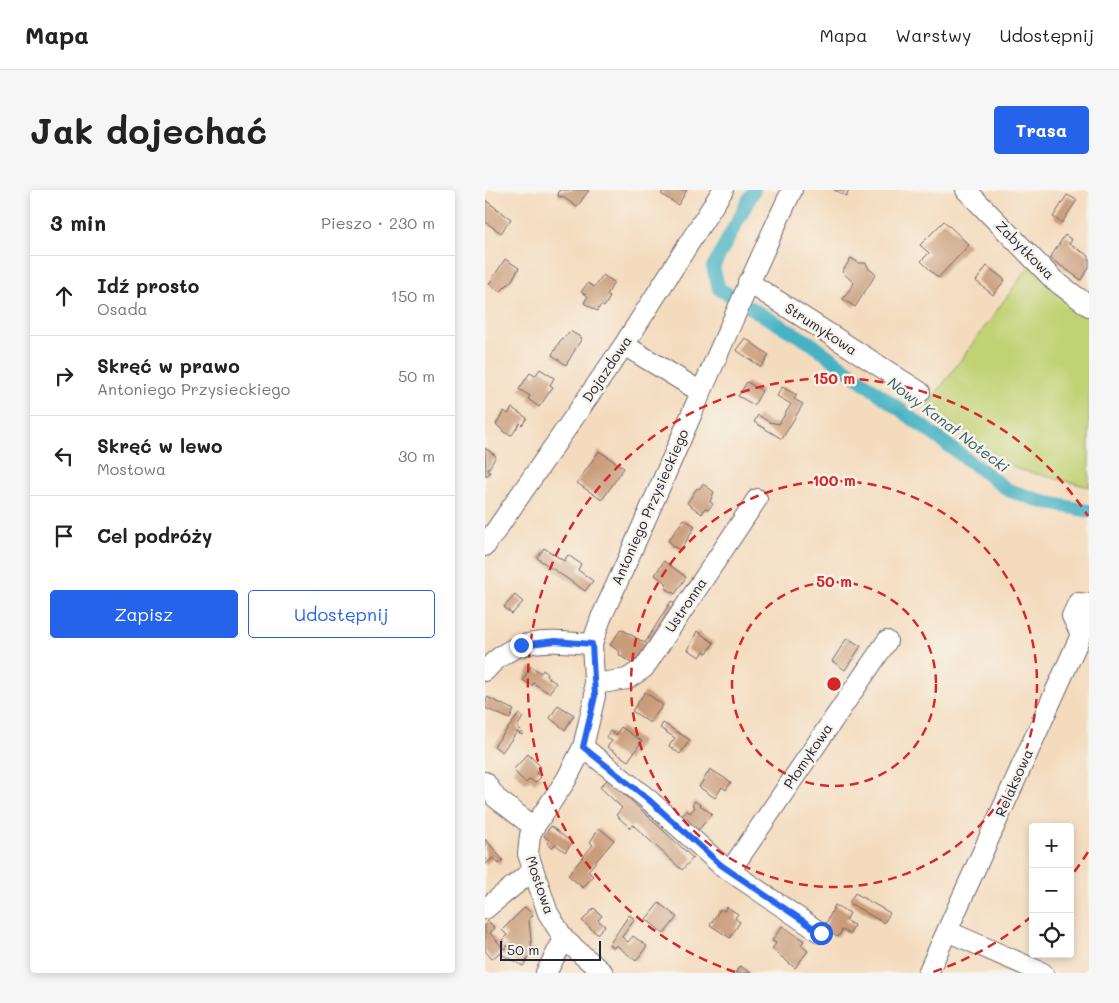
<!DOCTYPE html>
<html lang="pl">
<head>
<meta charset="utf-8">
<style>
  :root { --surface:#fff; --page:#f6f6f6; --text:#222; --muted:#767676; --line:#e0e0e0; --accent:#2563eb }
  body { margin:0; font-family:Mali,sans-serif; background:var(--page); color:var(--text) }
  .controls { position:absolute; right:15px; bottom:15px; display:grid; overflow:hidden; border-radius:5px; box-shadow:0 2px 8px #0003 }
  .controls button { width:45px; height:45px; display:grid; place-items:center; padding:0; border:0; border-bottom:1px solid var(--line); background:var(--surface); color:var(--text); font:25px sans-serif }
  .scale { position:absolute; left:15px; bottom:12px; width:101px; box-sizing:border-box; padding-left:5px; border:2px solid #22223b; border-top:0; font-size:14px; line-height:18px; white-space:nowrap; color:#22223b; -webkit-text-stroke:4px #f7f3e8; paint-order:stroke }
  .stop { position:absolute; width:15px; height:15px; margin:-11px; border:4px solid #2563eb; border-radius:50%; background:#fff }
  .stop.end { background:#2563eb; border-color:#fff; box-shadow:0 1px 5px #0008 }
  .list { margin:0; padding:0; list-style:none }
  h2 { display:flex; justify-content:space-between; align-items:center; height:65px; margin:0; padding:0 20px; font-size:21px }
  h2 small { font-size:16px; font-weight:400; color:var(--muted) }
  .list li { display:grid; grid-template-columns:32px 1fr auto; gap:15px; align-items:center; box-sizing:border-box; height:80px; padding:0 20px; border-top:1px solid var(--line) }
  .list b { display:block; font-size:19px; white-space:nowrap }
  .list p { margin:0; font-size:16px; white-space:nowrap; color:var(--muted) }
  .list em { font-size:16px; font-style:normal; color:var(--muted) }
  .actions { display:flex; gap:10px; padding:15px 20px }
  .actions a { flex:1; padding:11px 0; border:1px solid var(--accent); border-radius:5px; text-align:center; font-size:18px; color:var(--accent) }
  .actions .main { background:var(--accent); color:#fff }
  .icon { flex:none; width:28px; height:28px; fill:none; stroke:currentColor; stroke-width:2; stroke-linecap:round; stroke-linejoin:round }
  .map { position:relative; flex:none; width:604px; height:783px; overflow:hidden; border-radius:5px }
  header { display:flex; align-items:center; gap:30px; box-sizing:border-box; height:70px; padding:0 25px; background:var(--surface); border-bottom:1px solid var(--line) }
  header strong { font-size:24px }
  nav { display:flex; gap:28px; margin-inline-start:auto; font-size:18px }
  .intro { display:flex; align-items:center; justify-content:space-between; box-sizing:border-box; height:120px; padding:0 30px }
  h1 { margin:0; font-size:35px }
  .button { padding:12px 22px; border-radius:5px; background:var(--accent); color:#fff; font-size:18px; font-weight:700 }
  main { display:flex; gap:30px; padding:0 30px }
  aside { flex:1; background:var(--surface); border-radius:5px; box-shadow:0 2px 8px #0003 }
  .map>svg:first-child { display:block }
  .green { fill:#c1d274; stroke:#727a58 }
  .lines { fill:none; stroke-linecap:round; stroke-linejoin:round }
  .canal { stroke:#46b2c4; stroke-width:14 }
  .building { fill:#c99c7a }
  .minor-casing { stroke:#6c6369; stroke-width:22 }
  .minor { stroke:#fff; stroke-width:20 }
  .route { stroke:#2563eb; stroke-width:6 }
  .ring { fill:none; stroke:#d62828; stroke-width:2.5; stroke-dasharray:9 6 }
  .labels { text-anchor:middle; stroke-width:5; stroke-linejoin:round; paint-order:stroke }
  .street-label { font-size:14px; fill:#22223b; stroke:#f7f3e8 }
  .water-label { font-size:15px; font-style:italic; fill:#305c72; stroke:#f7f3e8 }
  .centre { fill:#d62828; stroke:#f7f3e8; stroke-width:2.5 }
  .ring-label { font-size:15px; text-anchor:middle; font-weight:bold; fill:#d62828; stroke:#f7f3e8; stroke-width:5; stroke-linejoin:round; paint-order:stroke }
</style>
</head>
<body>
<header>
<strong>Mapa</strong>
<nav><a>Mapa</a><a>Warstwy</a><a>Udostępnij</a></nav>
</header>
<div class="intro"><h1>Jak dojechać</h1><a class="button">Trasa</a></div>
<main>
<aside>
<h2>3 min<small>Pieszo · 230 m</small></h2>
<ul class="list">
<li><svg class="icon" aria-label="ahead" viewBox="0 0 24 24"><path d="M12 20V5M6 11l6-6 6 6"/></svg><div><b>Idź prosto</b><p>Osada</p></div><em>150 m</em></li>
<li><svg class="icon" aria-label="right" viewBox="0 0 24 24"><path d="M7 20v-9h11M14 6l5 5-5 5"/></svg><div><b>Skręć w prawo</b><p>Antoniego Przysieckiego</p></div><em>50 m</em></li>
<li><svg class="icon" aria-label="left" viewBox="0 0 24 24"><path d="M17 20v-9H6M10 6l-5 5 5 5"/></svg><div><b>Skręć w lewo</b><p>Mostowa</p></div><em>30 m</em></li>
<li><svg class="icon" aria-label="arrive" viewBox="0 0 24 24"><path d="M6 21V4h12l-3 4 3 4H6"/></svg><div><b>Cel podróży</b></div></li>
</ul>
<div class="actions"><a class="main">Zapisz</a><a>Udostępnij</a></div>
</aside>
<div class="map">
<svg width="604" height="783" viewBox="0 0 604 783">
  <rect width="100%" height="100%" fill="#f7f3e8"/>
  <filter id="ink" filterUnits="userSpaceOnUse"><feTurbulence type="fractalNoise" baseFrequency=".02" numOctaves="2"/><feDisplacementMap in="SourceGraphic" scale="10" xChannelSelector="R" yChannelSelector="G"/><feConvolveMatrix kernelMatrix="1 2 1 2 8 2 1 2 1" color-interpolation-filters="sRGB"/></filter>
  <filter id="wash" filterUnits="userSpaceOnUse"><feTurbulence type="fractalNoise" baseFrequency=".0096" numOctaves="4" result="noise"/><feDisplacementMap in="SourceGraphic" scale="20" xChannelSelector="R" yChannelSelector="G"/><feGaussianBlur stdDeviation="1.12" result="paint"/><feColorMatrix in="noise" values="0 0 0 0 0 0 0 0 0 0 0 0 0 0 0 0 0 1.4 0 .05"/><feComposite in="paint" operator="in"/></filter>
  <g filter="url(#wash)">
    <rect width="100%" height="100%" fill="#f4dbbe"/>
    <path class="green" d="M545,75L578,110L604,124V297L532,279L442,216Z"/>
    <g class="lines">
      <path class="canal" d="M245,105L234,99L228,77L269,0
        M264,117L327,154L523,300L559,312L604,321"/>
    </g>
    <g id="blocks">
      <path class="building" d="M74,0H104L92,17L78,7L73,6Z
        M175,0H202L193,15L176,4L178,2Z
        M349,0H364L361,6Z
        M582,5L592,10L577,33L568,27Z
        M0,10L26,29L16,43L0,32Z
        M459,31L484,55L453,88L436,71L444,63L435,55Z
        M580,45L587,50L584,54L604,66V78L596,90L565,68Z
        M366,68L374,73H381L384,79L391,84L370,117L358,109L369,93L357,82Z
        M20,69L34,78L27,90L15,102L4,94Z
        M502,76L520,90L508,105L491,91Z
        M118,85L129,92L122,105L125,107L119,117L116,115L112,121L99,113L103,106L96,102L103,93L109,97Z
        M85,141L97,148L81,175L67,165L75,151Z
        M260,148L284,165L276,177L251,160Z
        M55,179L69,188L65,195L68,197L54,217L43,209L45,206L34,199L45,183L50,186Z
        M262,192L277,201L269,215L253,206Z
        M297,197L312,205L309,209L318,214L297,249L269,232L273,225L284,232L294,234L306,214L292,206Z
        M27,218L42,228L37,235L35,233L27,245L20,243L11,234L19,221L23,224Z
        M0,258L11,266L3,280L5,283L1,286Z
        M114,261L139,278L117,310L92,293Z
        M218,294L229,302L225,312L228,314L223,320L220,318L217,324L202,313L212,298L214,299Z
        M199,329L210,336L196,360L186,356L187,354L183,351Z
        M59,358L79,371L83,365L96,374L93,380L108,391L100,401L52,368Z
        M179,371L201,387L190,404L180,398L182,394L170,385Z
        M30,405L38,412L27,424L19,417Z
        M186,411L194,416L159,468L155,465L148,474L134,465L135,462L125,455L136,439L160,453Z
        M212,441L229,453L222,463L219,461L215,467L203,460Z
        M362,448L376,456L360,480L347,471Z
        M46,476L56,483L58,480L62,483L61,486L71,493L64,503L48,493L47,496L38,490Z
        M160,502L178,515L165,533L147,521Z
        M2,507L29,520L25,529L0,518Z
        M73,515L89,525L80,540L65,528Z
        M34,524L38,527L32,537L38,543L37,545L32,542L17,562L9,556Z
        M178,533L205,550L195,564L184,556L190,548L175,538Z
        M136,537L157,551L143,571L122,557L127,551L121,547L125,541L131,545Z
        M43,564L56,577L51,583L56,587L50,593L45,589L41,593L28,580Z
        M225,579L246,592L241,600L237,597L230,608L214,597Z
        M123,589L208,668L197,680L148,635L145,638L131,625L137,618L115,597Z
        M210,611L227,624L210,644L197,633L200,629L197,626L202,620L205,623L210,617L207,615Z
        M66,636L87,653L80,662L70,654L67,658L62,653L64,650L59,646Z
        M114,638L129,650L103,681L108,686L98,698L83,685L108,655L105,652Z
        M0,649L18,670L14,674L8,668L0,675Z
        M370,703L405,723L399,733L364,713Z
        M174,713L192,727L179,744L161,729Z
        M350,715L365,723L361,731L369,735L365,744L357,740L353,747L338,740Z
        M40,717L48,725L44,729L47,762L38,776L14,763L7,769L0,761V734L3,731L10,738L5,743L19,759L23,756L17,750L22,745L17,740Z
        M242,717L253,724L250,728L255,732L245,748L225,735L235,719L239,721Z
        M109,718L117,726L113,730L120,736L112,744L97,731Z
        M144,725L150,729L137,747L143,752L148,746L162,756L151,771L131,755L129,758L124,755Z
        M297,736L319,751L316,755L323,761L310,778L287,759L291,753L287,751Z
        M255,776L266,783H250Z"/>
    </g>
  </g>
  <g filter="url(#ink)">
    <use href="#blocks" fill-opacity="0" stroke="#6c6369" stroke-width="1"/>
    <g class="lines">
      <g class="minor-casing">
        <path id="minor" d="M481,0L569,90L604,116
          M263,92L435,202
          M139,155L216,202
          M0,356L139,155L238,0
          M596,444L587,426L593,413L604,414
          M0,481C30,445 65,451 107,454
          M110,494L142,489L159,478L272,309
          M98,557L163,609L236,675L336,743
          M0,592L11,608L49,637
          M245,681L402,451
          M0,719L47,681
          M462,741L558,783
          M61,783L79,749
          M118,783L79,749L63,723L43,664L45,645L49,637L81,590L98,557L110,506L107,454L116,428C182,286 240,141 307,0
          M443,783L604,427"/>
      </g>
      <use href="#minor" class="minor"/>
    </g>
  </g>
  <g class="lines" filter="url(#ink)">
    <path class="route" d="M36,455L70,451L107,454L110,506L98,557L163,609L236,675L336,743"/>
  </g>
  <g class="ring">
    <circle cx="349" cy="494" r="102"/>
    <circle cx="349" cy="494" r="203"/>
    <path d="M603 662A305 305 0 0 1 586 686M547 726A305 305 0 0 1 448 782M250 782A305 305 0 1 1 603 326"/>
  </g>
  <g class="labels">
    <g class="street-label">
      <text transform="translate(540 60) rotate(45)" y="5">Zabytkowa</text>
      <text transform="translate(336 139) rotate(33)" y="5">Strumykowa</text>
      <text transform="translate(122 179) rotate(-56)" y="5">Dojazdowa</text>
      <text transform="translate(165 317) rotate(-66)" y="5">Antoniego Przysieckiego</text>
      <text transform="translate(201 415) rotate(-56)" y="5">Ustronna</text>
      <text transform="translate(323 566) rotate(-56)" y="5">Płomykowa</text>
      <text transform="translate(529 593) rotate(-66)" y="5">Relaksowa</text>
      <text transform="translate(55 695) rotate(71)" y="5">Mostowa</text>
    </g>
    <g class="water-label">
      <text transform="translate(463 235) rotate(37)" y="5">Nowy Kanał Notecki</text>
    </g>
  </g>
  <circle cx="349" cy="494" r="8" class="centre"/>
  <g class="ring-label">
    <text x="349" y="194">150 m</text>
    <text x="349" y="296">100 m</text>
    <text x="349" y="397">50 m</text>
  </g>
</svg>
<div class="controls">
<button>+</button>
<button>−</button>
<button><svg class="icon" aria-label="locate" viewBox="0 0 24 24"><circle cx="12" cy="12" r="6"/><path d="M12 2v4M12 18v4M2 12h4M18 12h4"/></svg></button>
</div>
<div class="scale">50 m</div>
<div class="stop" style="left:336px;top:743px"></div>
<div class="stop end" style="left:36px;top:455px"></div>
</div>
</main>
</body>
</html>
